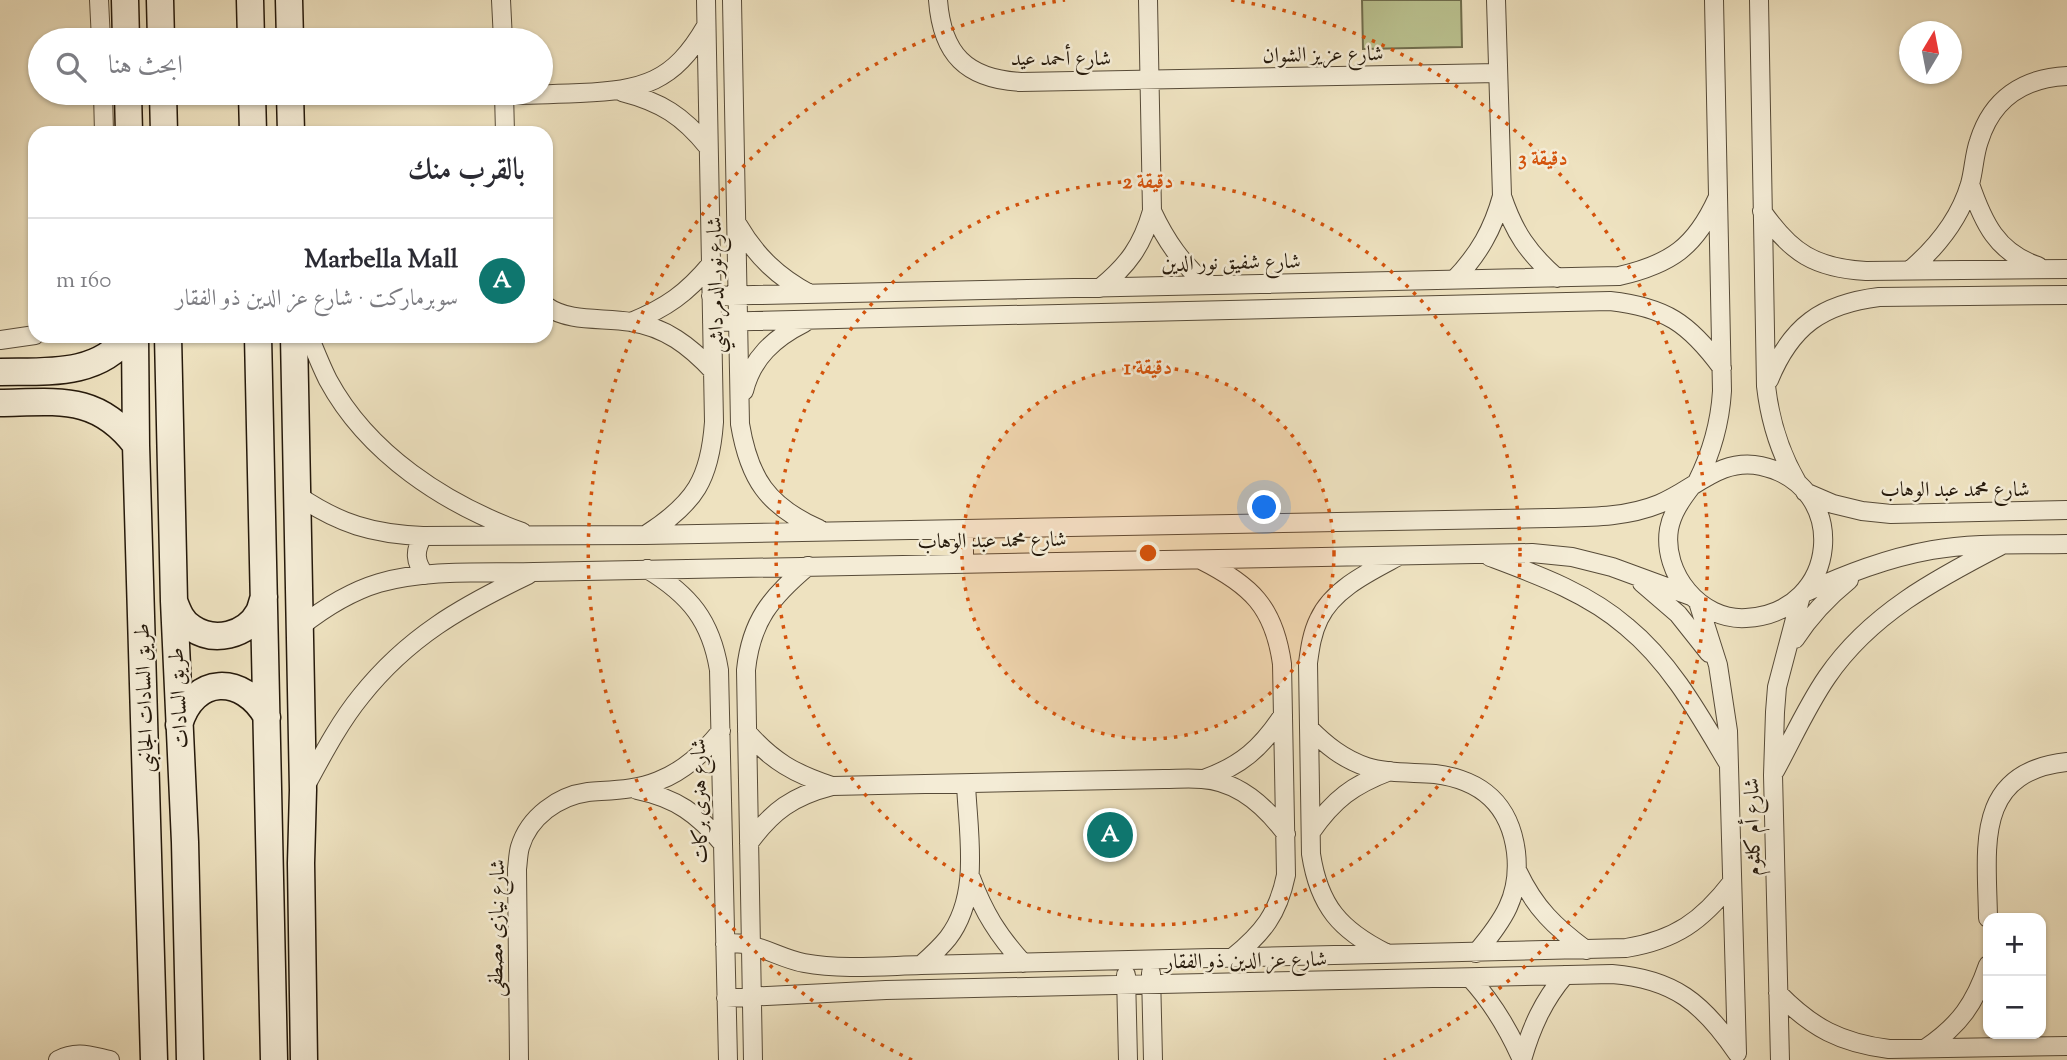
<!DOCTYPE html>
<html lang="ar">
<head>
<meta charset="utf-8">
<style>
  :root { --surface:#fff; --page:#f7f7f7; --text:#2b2b33; --muted:#7c7c81; --line:#e1e1e2; --accent:#0f766e }
  body { margin:0; font-family:"Sorts Mill Goudy",Amiri,serif; background:var(--page); color:var(--text); direction:rtl }
  .controls { position:absolute; right:21px; bottom:21px; display:grid; overflow:hidden; border-radius:14px; box-shadow:0 2px 5px #0004 }
  .controls button { width:63px; height:63px; display:grid; place-items:center; padding:0; border:0; border-bottom:2px solid var(--line); background:var(--surface); color:var(--text); font:35px sans-serif }
  .compass { position:absolute; left:1899px; top:21px; width:63px; height:63px; border-radius:50%; background:var(--surface); box-shadow:0 2px 5px #0004; rotate:10deg }
  .you { position:absolute; left:1265px; top:508px; width:24px; height:24px; margin:-18px; border:5px solid #fff; border-radius:50%; background:#1a73e8; box-shadow:0 0 0 10px #1a73e833 }
  .badge { display:grid; place-items:center; width:46px; height:46px; border-radius:50%; background:var(--accent); color:#fff; font-size:23px; font-weight:700 }
  .pin { position:absolute; translate:-50% -50%; border:4px solid #fff; box-shadow:0 2px 7px #0006 }
  .list { margin:0; padding:0; list-style:none }
  h2 { display:flex; justify-content:space-between; align-items:center; height:91px; margin:0; padding:0 28px; font-size:30px }
  h2 small { font-size:23px; font-weight:400; color:var(--muted) }
  .list li { display:grid; grid-template-columns:46px 1fr auto; gap:21px; align-items:center; box-sizing:border-box; height:126px; padding:0 28px; border-top:2px solid var(--line) }
  .list b { display:block; font-size:26px; white-space:nowrap }
  .list p { margin:0; font-size:23px; white-space:nowrap; color:var(--muted) }
  .list em { font-size:23px; font-style:normal; color:var(--muted) }
  .icon { flex:none; width:38px; height:38px; fill:none; stroke:currentColor; stroke-width:2; stroke-linecap:round; stroke-linejoin:round }
  .map { position:relative; flex:none; width:2067px; height:1060px; overflow:hidden; direction:ltr }
  .search { position:absolute; background:var(--surface); box-shadow:0 2px 5px #0004; left:28px; top:28px; width:525px; height:77px; display:flex; align-items:center; gap:18px; box-sizing:border-box; padding:0 24px; border-radius:38px; color:var(--muted); font-size:26px }
  .panel { position:absolute; background:var(--surface); box-shadow:0 2px 5px #0004; left:28px; top:126px; width:525px; height:217px; border-radius:21px; direction:rtl }
  .map>svg:first-child { display:block }
  .green { fill:#bbc391; stroke:#706e4e; stroke-width:2 }
  .lines { fill:none; stroke-linecap:round; stroke-linejoin:round }
  .street-casing { stroke:#574b38; stroke-width:20 }
  .secondary-casing { stroke:#25190b; stroke-width:29 }
  .street { stroke:#f4ecd6; stroke-width:18 }
  .secondary { stroke:#f4ecd6; stroke-width:26 }
  .ring { fill:none; stroke:#d4530c; stroke-width:3.5; stroke-dasharray:3.5 7 }
  .labels { text-anchor:middle; stroke-width:5; stroke-linejoin:round; paint-order:stroke }
  .street-label { font-size:21px; fill:#25190b; stroke:#f4ecd6 }
  .centre { fill:#d4530c; stroke:#f4ecd6; stroke-width:3.5 }
  .ring-label { font-size:21px; text-anchor:middle; font-weight:bold; fill:#d4530c; stroke:#f4ecd6; stroke-width:5; stroke-linejoin:round; paint-order:stroke }
</style>
</head>
<body>
<div class="map">
<svg width="2067" height="1060" viewBox="0 0 2067 1060">
  <rect width="100%" height="100%" fill="#eee2c0"/>
  <filter id="stains"><feTurbulence type="fractalNoise" baseFrequency=".00286" numOctaves="4"/><feColorMatrix values="0 0 0 0 .2 0 0 0 0 .09 0 0 0 0 .02 0 0 0 .5 -.17"/></filter>
  <radialGradient id="worn" r=".72"><stop offset=".6" stop-color="#630" stop-opacity="0"/><stop offset="1" stop-color="#630" stop-opacity=".3"/></radialGradient>
  <path class="green" d="M1362,0H1461L1462,47L1363,49Z"/>
  <g class="lines">
    <g class="street-casing">
      <path id="street" d="M99,0L101,40
        M501,0L503,40
        M732,0L740,424C749,478 767,506 819,529
        M938,0C942,54 966,79 1021,82L1498,73
        M1759,0L1766,386C1770,421 1779,451 1797,482
        M622,92C661,102 683,116 708,147
        M103,93L104,133
        M504,93L505,133
        M504,95C530,95 555,94 580,93C643,90 673,83 706,26
        M1970,184C1983,222 1997,253 2038,266
        M1502,196C1514,232 1528,253 1557,278
        M1152,211C1166,241 1182,264 1207,285
        M1762,211C1791,253 1815,268 1866,271L2067,269
        M738,225C756,256 778,277 810,294
        M1909,271C1936,248 1960,218 1970,184C1974,170 1974,155 1979,141C1992,99 2023,78 2067,76
        M1454,280C1479,254 1493,229 1502,196L1496,0
        M1100,288C1128,265 1142,246 1152,211L1148,0
        M711,296L1619,276C1671,264 1695,247 1717,199
        M546,306C570,323 603,317 631,322C665,327 690,346 713,371
        M631,322C666,308 687,293 711,264
        M712,322L1610,301C1665,307 1689,323 1722,368
        M309,336C315,351 321,366 328,380C368,454 445,504 522,532
        M0,340L35,335
        M1769,380C1791,326 1822,304 1879,297L2067,295
        M744,391C752,358 774,338 804,323
        M1697,482C1712,452 1720,424 1722,391L1714,0
        M1805,492L1833,504L1862,511L1891,514L2067,510
        M297,495C339,524 373,534 423,536L645,535L1549,518C1586,517 1625,518 1659,504C1694,490 1720,457 1761,466C1851,485 1841,613 1746,618C1700,621 1662,573 1669,529C1672,513 1681,500 1691,487
        M964,529V563
        M647,534C695,503 710,479 714,422L706,0
        M423,536C414,551 415,562 425,575
        M1490,557C1538,575 1588,593 1627,627C1671,663 1700,716 1728,763
        M1201,560C1251,585 1274,607 1282,664L1286,875C1278,914 1263,933 1232,958
        M647,569C690,595 711,621 719,670L728,1060
        M1642,583L1678,614L1709,653
        M1804,593C1846,574 1887,558 1932,550C1976,542 2022,545 2067,544
        M1698,602L1718,665L1728,731L1737,1053
        M300,627C324,608 349,592 379,583C425,569 486,573 534,572L1532,553L1572,557L1612,567L1691,596
        M1795,639C1810,616 1828,597 1849,580
        M1309,728C1326,745 1343,759 1367,767C1389,774 1413,772 1435,774C1482,780 1510,805 1516,852C1521,896 1503,921 1476,953
        M747,732C772,761 795,774 832,786
        M1775,771C1792,740 1807,706 1827,677C1870,614 1936,579 2002,545
        M1204,779C1242,765 1261,748 1283,715
        M305,787C322,756 339,723 361,696C408,637 461,607 528,575
        M637,790C676,798 698,814 723,844
        M1311,832C1334,799 1353,785 1390,771
        M749,843C772,811 793,796 832,786L1164,779C1176,779 1189,778 1202,779C1238,781 1266,807 1286,834
        M1518,872C1535,908 1555,927 1586,950
        M971,878C984,913 998,935 1023,963
        M1988,918C1987,848 1973,772 2067,762
        M725,944C753,939 777,958 804,963C842,970 883,966 921,965L1626,948C1675,940 1702,921 1732,882
        M1386,953C1340,930 1319,906 1311,854L1308,663C1310,648 1312,633 1319,619C1333,589 1369,572 1397,557
        M921,965C930,957 940,948 948,938C981,895 968,834 966,784
        M1151,973L1153,1060
        M1126,975L1128,1060
        M1470,978C1493,1003 1508,1028 1522,1060
        M1778,993C1812,1028 1841,1043 1889,1049L2067,1046
        M726,998L886,990L1612,974C1674,979 1703,1003 1737,1053
        M1926,1048C1960,1025 1975,1003 1988,965
        M58,1060C77,1050 91,1056 110,1060
        M519,1060L517,869C518,862 518,854 520,847C529,817 558,796 588,792C612,790 636,790 658,781C684,771 703,753 721,731
        M753,1060L746,670C751,621 771,597 808,566
        M1522,1060C1531,1028 1543,1001 1565,975
        M1780,1060L1773,775L1775,712L1777,687L1801,596"/>
    </g>
    <g class="secondary-casing">
      <path id="secondary" d="M125,0L126,40
        M160,0L161,40
        M250,0L251,40
        M289,0L290,40
        M128,93L129,133
        M163,93L164,133
        M252,93L253,133
        M290,93L291,133
        M135,336L136,445L154,1060
        M168,336L174,601L185,842L190,1060
        M258,336L274,1060
        M294,336L303,790L301,863L304,1060
        M0,372C45,371 98,377 128,336
        M0,403C58,402 97,394 136,445
        M174,601C178,612 182,622 192,628C214,643 246,636 259,612C261,608 262,602 264,597
        M179,725C193,675 243,674 267,717"/>
    </g>
    <use href="#street" class="street"/>
    <use href="#secondary" class="secondary"/>
  </g>
  <circle cx="1148" cy="553" r="186" fill="#d4530c" fill-opacity=".12"/>
  <g class="ring">
    <circle cx="1148" cy="553" r="186"/>
    <circle cx="1148" cy="553" r="372"/>
    <path d="M912 1060A559 559 0 0 1 1065 0M1231 0A559 559 0 0 1 1384 1060"/>
  </g>
  <g class="labels">
    <g class="street-label">
      <text transform="translate(1323 54) rotate(-1)" y="7">شارع عزيز الشوان</text>
      <text x="1061" y="65">شارع أحمد عيد</text>
      <text transform="translate(1231 262) rotate(-1)" y="7">شارع شفيق نور الدين</text>
      <text transform="translate(715 285) rotate(-91)" y="7">شارع نور الدمرداشي</text>
      <text x="1955" y="496">شارع محمد عبد الوهاب</text>
      <text transform="translate(992 540) rotate(-1)" y="7">شارع محمد عبد الوهاب</text>
      <text transform="translate(144 698) rotate(-92)" y="7">طريق السادات الجانبى</text>
      <text transform="translate(178 698) rotate(-93)" y="7">طريق السادات</text>
      <text transform="translate(699 801) rotate(-91)" y="7">شارع هنرى بركات</text>
      <text transform="translate(1752 827) rotate(-91)" y="7">شارع أم كلثوم</text>
      <text transform="translate(496 928) rotate(-89)" y="7">شارع نيازى مصطفى</text>
      <text transform="translate(1246 960) rotate(-1)" y="7">شارع عز الدين ذو الفقار</text>
    </g>
  </g>
  <circle cx="1148" cy="553" r="10" class="centre"/>
  <g class="ring-label">
    <text x="1543" y="165">3 دقيقة</text>
    <text x="1148" y="188">2 دقيقة</text>
    <text x="1148" y="374">1 دقيقة</text>
  </g>
  <rect width="100%" height="100%" filter="url(#stains)"/>
  <rect width="100%" height="100%" fill="url(#worn)"/>
</svg>
<div class="controls">
<button>+</button>
<button>−</button>
</div>
<svg class="compass" viewBox="-18 -18 36 36"><path d="M0-13l5 13h-10z" fill="#e53935"/><path d="M0 13l5-13h-10z" fill="#7c7c81"/></svg>
<div class="you"></div>
<div class="pin badge" style="left:1110px;top:835px">A</div>
<div class="search"><svg class="icon" aria-label="search" viewBox="0 0 24 24"><circle cx="10" cy="10" r="6"/><path d="M15 15l6 6"/></svg>ابحث هنا</div>
<section class="panel">
<h2>بالقرب منك<small></small></h2>
<ul class="list">
<li><span class="badge">A</span><div><b>Marbella Mall</b><p>سوبرماركت · شارع عز الدين ذو الفقار</p></div><em>160 m</em></li>
</ul>
</section>
</div>
</body>
</html>
